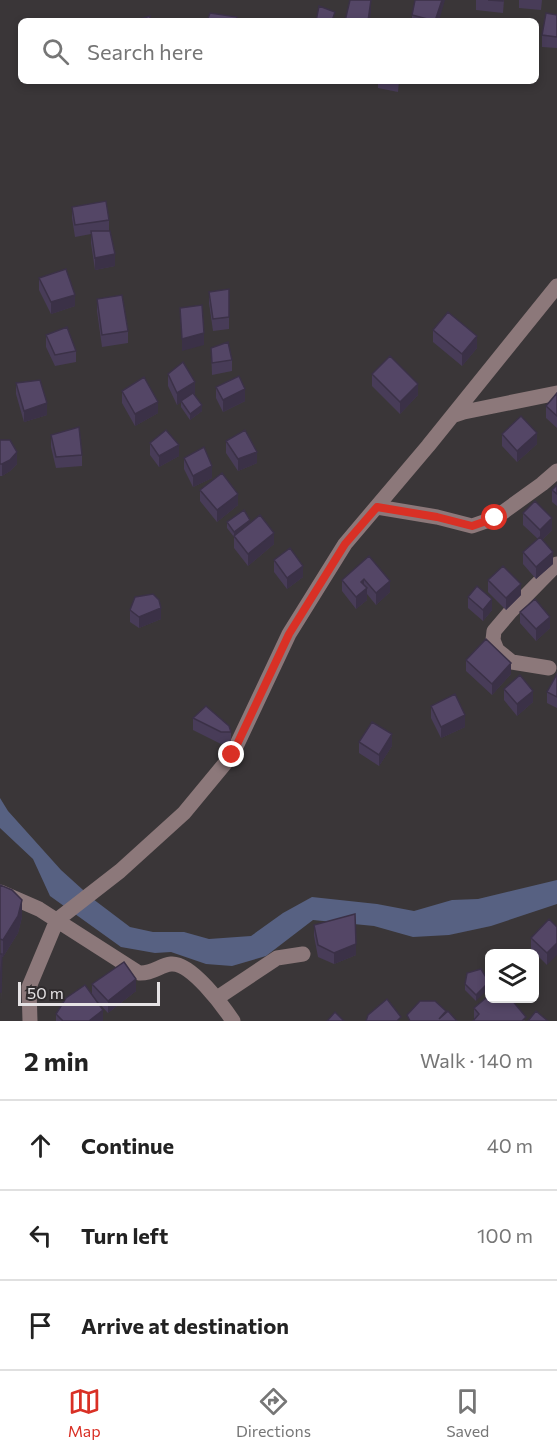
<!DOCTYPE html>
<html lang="en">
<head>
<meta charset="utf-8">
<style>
  :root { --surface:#fff; --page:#f6f6f6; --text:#222; --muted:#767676; --line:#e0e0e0; --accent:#d93025 }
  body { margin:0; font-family:Commissioner,sans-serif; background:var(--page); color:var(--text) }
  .controls { position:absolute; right:18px; bottom:18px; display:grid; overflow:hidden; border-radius:9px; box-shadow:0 3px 9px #0003 }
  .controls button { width:54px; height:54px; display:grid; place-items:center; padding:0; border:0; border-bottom:2px solid var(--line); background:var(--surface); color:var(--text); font:30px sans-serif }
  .scale { position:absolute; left:18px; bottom:15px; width:142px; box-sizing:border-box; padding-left:6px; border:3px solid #e6e3e5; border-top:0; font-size:16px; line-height:21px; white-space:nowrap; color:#e6e3e5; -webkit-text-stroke:4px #302c2e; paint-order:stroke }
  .stop { position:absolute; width:18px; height:18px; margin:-14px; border:4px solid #d93025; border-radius:50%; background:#fff }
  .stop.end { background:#d93025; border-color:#fff; box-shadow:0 2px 6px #0008 }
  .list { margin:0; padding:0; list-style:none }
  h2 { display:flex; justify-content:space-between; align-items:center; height:78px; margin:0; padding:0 24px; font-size:26px }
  h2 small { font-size:20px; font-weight:400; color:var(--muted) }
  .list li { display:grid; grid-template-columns:39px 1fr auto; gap:18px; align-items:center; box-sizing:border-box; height:90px; padding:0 24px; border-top:2px solid var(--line) }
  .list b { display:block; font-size:22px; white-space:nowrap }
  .list em { font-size:20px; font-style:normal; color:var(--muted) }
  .icon { flex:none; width:33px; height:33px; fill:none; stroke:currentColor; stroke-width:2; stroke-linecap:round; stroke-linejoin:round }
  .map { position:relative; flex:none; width:557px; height:1021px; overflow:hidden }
  .search { position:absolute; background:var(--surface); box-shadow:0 3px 9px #0003; left:18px; right:18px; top:18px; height:66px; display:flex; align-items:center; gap:15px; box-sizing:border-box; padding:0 21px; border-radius:9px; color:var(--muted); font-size:22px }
  .sheet { height:348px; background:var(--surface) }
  nav { display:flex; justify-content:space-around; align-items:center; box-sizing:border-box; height:84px; border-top:2px solid var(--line); background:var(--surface); font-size:16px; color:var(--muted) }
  nav a { display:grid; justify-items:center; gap:3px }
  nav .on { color:var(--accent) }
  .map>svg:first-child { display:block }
  .water { fill:#576182 }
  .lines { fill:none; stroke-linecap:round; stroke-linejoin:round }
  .minor { stroke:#8c787a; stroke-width:15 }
  .wall { fill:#483c58 }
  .shaded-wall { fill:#3b3147 }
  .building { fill:#544666; stroke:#3b3147; stroke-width:1.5 }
  .route { stroke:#d93025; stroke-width:8 }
</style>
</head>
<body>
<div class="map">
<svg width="557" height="1021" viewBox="0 0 557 1021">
  <rect width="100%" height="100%" fill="#3a3638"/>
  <path class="water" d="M0,798L8,811L61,870L93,899L130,927L153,932H184L209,939L251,936L283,913L312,897L377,904L414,911L452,900L478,899L557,880V904L491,926L449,935L413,937L374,926L313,920L266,956L232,966L206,964L171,952L155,953L121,947L50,896L33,859L0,828Z"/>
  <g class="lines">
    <path class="minor" d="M452,416L464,412L557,393
      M377,507L437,517L472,526L495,518L542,484L557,471
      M549,668L512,662L497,650L493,640L494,631L511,611L557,564
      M0,892L39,909L139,973C153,974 160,965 171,964C191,962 223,1006 233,1021
      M217,998L277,958L303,954
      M30,1021L29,987L57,920L120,871L184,813L232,755L289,634L345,544L428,446L557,286"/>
  </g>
  <path class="wall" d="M476,0H504L503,13L476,10Z
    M519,0H542L541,10L519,8Z
    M412,15L439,21H412Z
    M557,15V48L542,47V35Z
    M378,81H399L398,92L378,88Z
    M72,207L109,220V231L115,266L95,270L91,243V234L75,237L72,218Z
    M39,278L75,306L51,314L39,290Z
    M229,289V329L213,331L209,303V292Z
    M97,299L128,331V343L102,347L97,311Z
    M433,330L477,348L462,366L433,342Z
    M46,335L76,351V362L55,366L46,347Z
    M211,348L232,360V371L212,375Z
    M168,374L195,393L194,394L202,411L190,420L181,407V402L177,405L168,386Z
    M372,374L418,395L400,414L372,386Z
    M16,383L47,415L24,422L16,394Z
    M216,387L245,401L223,412L216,398Z
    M122,391L158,413L135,426L122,403Z
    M557,393V428L546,418V406Z
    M502,434L537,444L517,462L502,446Z
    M51,435L82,455V466L56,468L51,447Z
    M0,440L17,464L10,471L2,476H0Z
    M226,441L257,463L238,471L226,453Z
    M150,443L179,456L159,467L150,455Z
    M184,458L212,478L193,487L184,469Z
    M557,485V506L552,502V490Z
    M200,490L238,505L217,522L200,501Z
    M523,513L552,530L542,540L553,564L536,579L523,564V552L538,539L523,525Z
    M227,522L250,523L274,544L248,566L234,548V537L227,528Z
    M369,556L390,592L376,605L367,594V600L356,609L342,591V580Z
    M274,560L303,577L287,589L274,572Z
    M488,580L521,595L506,610L488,592Z
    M468,597L492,610L483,621L468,608Z
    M130,610L161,619L139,628L130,622Z
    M520,612L550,628L536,641L520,623Z
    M466,660L511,674L492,695L466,671Z
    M557,674V708L547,703V692Z
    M504,689L533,702L517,716L504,700Z
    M431,706L465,727L441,738L431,718Z
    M193,718L231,732V743L221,744L193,730Z
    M359,742L392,746L379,766L359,753Z
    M0,885L22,917L18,933L3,957H2L1,1003Z
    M549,919L547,965L531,949V938Z
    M314,925L356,955L334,964L318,957L314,936Z
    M481,969L476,1001L465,990V984Z
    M92,984L136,991L108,1013L93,997L103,1021H56V1014L92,995Z
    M474,1008L526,1021L474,1020Z"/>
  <path class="shaded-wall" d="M371,0V12L370,21H368Z
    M442,0H445L439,21H435Z
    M115,254V266L95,270V258Z
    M75,295V306L51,314V302Z
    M204,333V345L182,351V339Z
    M477,336V348L462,366V354Z
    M195,382V393L177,405V393Z
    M418,384V395L400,414V402Z
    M245,389V401L223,412V400Z
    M158,402V413L135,426V414Z
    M47,403V415L24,422V411Z
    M202,405V411L190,420V414Z
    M537,433V444L517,462V451Z
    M179,445V456L159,467V456Z
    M17,452V464L10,471L2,476V464Z
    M257,452V463L238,471V459Z
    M212,466V478L193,487V476Z
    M238,494V505L217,522V510Z
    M552,518V530L540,542V530Z
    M250,520V526L234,537V532Z
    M274,533V544L248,566V554Z
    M553,552V564L536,579V567Z
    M303,566V577L287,589V578Z
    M364,579V591L367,588V600L356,609V597L361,582Z
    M390,581V592L376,605V593Z
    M521,584V595L506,610V598Z
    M492,599V610L483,621V610Z
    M161,608V619L139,628V617Z
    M550,617V628L536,641V629Z
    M511,663V674L492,695V684Z
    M533,691V702L517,716V704Z
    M465,715V727L441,738V727Z
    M392,734V746L379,766V755Z
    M22,900V917L18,933L3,957V940Z
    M557,943V955L547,965V953Z
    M356,944V955L334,964V953Z
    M136,979V991L108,1013V1001Z
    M489,982V988L476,1001V995Z
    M103,1010V1021H89Z"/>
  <path class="building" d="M350,0H371L368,21H345Z
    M415,0H442L435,21L412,15Z
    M488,0H503V1Z
    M319,6L335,12L332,21H316Z
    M210,13L237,17L236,21H207Z
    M546,13L557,15V37L542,35Z
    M150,16V21H134Z
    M106,201L109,220L75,225L72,207Z
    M91,231H110L115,254L95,258Z
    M66,269L75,295L51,302L39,278Z
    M229,289V317L213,319L209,292Z
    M122,295L128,331L102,335L97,299Z
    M202,305L204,333L182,339L180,308Z
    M448,312L477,336L462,354L433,330Z
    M67,327L76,351L55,355L46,335Z
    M228,342L232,360L212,363L211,348Z
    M390,356L418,384L400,402L372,374Z
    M183,362L195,382L177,393L168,374Z
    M239,376L245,389L223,400L216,387Z
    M144,377L158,402L135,414L122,391Z
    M40,380L47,403L24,411L16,383Z
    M193,393L202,405L190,414L181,401Z
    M557,393V416L546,406Z
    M521,416L537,433L517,451L502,434Z
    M79,427L82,455L56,457L51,435Z
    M166,430L179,445L159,456L150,443Z
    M245,430L257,452L238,459L226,441Z
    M0,440H10L17,452L10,460L2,464H0Z
    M204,447L212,466L193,476L184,458Z
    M222,473L238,494L217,510L200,490Z
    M557,485V494L552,490Z
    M535,501L552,518L540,530L523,513Z
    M244,510L250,520L234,532L227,522Z
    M260,515L274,533L248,554L234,536Z
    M540,537L553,552L536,567L523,552Z
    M290,548L303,566L287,578L274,560Z
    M369,556L390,581L376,593L364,579L361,582L367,588L356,597L342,580Z
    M503,566L521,584L506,598L488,580Z
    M477,586L492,599L483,610L468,597Z
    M153,594L159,600L161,608L139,617L130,610L135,597Z
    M535,599L550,617L536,629L520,612Z
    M486,639L511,663L492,684L466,660Z
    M557,674V697L547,692Z
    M520,675L533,691L517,704L504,689Z
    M455,694L465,715L441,727L431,706Z
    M206,706L229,726L231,732H221L193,718Z
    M372,722L392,734L379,755L359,742Z
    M0,885L12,890L22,900L18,916L3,940L0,939Z
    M355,914L356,944L334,953L318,945L314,925Z
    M549,919L557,927V943L547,953L531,938Z
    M0,954H2L1,992H0Z
    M124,962L136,979L108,1001L92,984Z
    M481,969L489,982L476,995L465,984L467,973Z
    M85,985L103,1010L89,1021H63L56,1014L66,998Z
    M487,997L494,1000L495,999H511L526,1017L522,1021H473L479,1014L474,1008Z
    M387,999L401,1017L397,1021H366L368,1015Z
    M420,1001H435L446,1011L439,1019L448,1011L457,1021H410L407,1015Z
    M536,1011L548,1021H528Z
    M335,1012L344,1021H327Z"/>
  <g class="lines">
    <path class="route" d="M232,755L289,634L345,544L377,507L437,517L472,526L495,518"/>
  </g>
</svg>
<div class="controls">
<button><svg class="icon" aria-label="layers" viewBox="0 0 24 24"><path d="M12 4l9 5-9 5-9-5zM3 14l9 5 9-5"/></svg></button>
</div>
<div class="scale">50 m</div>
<div class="stop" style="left:495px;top:518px"></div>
<div class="stop end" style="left:232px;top:755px"></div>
<div class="search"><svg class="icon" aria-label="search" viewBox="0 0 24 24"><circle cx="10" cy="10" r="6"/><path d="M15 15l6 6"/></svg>Search here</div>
</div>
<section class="sheet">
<h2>2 min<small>Walk · 140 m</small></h2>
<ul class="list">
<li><svg class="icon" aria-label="ahead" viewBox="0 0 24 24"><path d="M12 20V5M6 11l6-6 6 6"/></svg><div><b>Continue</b></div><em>40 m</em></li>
<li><svg class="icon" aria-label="left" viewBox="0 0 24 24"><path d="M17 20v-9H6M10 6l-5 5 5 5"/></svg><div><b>Turn left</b></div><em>100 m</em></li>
<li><svg class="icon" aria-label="arrive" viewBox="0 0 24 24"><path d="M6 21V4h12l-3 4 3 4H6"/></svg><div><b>Arrive at destination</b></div></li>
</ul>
</section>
<nav>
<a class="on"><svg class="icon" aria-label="map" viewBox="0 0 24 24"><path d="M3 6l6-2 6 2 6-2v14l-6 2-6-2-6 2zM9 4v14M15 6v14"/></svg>Map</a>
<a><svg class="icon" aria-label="directions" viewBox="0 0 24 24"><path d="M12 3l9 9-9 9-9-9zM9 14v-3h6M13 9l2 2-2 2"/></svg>Directions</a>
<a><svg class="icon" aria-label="saved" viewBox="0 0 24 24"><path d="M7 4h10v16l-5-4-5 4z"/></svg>Saved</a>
</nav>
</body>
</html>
